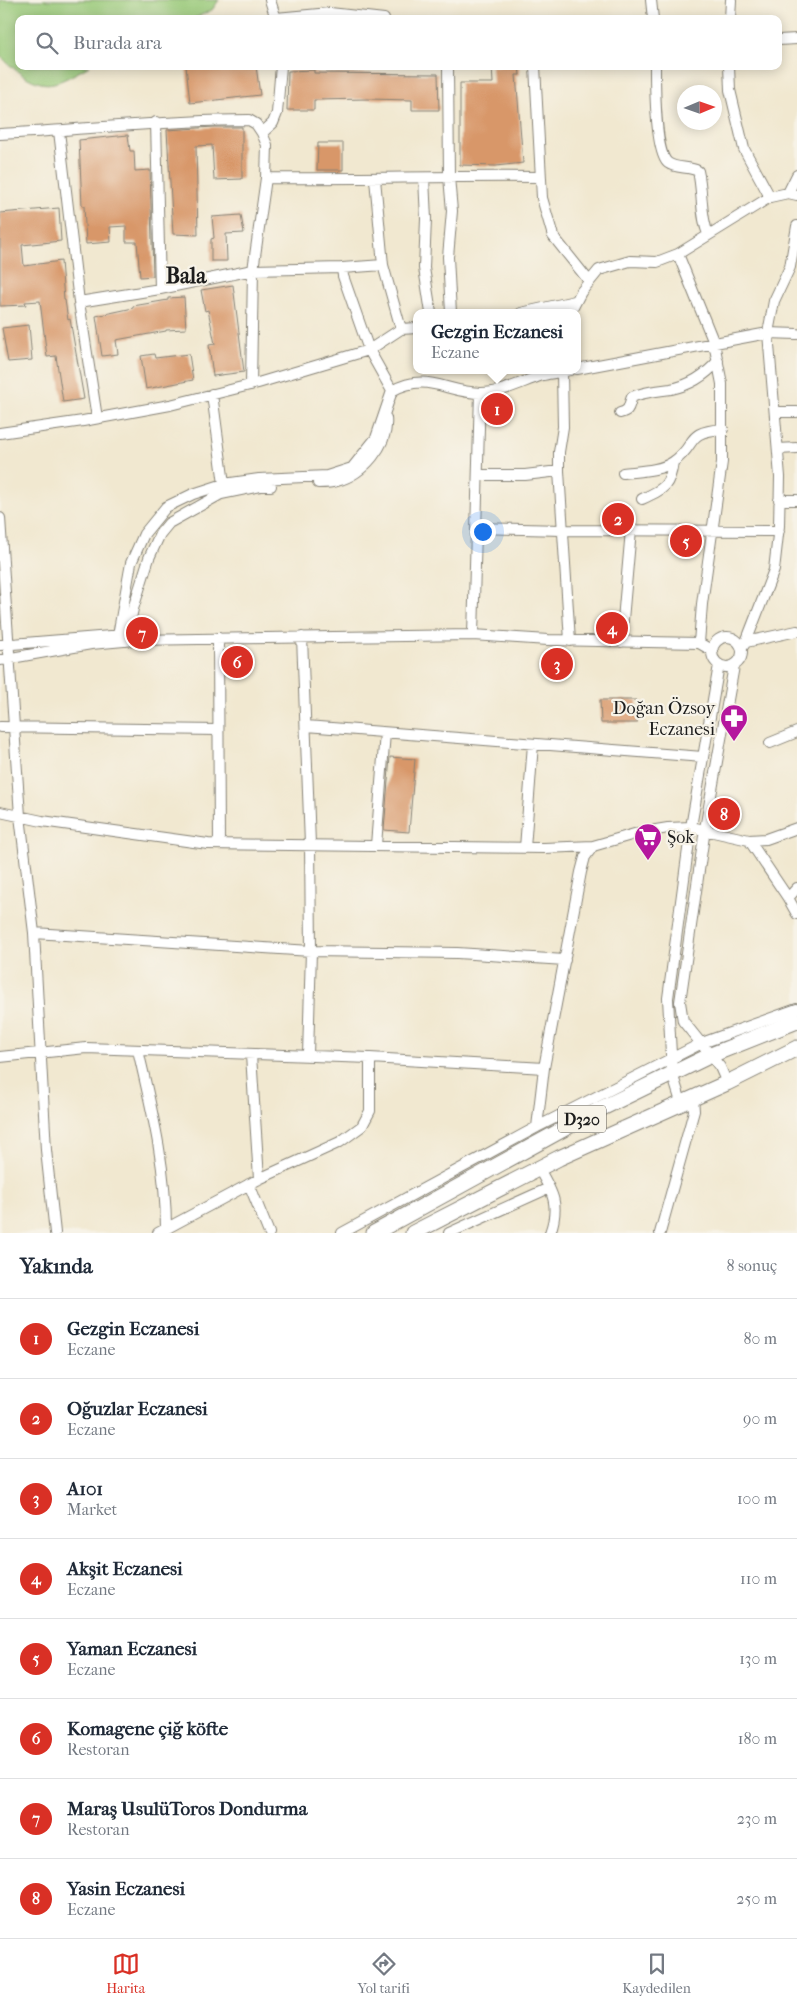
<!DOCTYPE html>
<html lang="tr">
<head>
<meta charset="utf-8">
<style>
  :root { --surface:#fff; --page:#f6f6f7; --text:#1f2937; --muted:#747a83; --line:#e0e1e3; --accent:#d93025 }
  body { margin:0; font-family:"IM FELL French Canon",serif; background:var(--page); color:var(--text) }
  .compass { position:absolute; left:677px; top:85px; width:45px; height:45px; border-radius:50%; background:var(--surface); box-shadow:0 2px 12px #0003; rotate:88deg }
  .you { position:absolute; left:482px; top:531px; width:18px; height:18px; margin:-12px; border:4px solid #fff; border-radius:50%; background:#1a73e8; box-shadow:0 0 0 8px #1a73e833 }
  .badge { display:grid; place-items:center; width:32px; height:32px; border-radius:50%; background:var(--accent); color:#fff; font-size:16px; font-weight:700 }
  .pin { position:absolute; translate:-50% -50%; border:2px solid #fff; box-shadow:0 1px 5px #0006 }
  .popup { position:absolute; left:413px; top:309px; width:168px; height:65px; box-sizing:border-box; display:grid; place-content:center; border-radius:10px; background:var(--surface); filter:drop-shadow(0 1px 4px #0005); font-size:16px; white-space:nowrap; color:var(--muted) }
  .popup b { font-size:19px; color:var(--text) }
  .popup::after { content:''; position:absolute; left:50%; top:100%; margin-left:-10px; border:10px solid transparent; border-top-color:var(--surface) }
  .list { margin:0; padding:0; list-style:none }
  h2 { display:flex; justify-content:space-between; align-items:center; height:65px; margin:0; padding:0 20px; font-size:21px }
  h2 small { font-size:16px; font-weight:400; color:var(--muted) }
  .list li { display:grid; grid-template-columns:32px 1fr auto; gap:15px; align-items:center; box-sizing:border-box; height:80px; padding:0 20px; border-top:1px solid var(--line) }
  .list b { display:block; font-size:19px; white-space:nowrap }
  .list p { margin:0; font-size:16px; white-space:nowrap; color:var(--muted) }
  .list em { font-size:16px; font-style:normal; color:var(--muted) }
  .icon { flex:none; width:28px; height:28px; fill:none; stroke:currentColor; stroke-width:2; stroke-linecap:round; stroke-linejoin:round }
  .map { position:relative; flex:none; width:797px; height:1233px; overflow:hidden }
  .search { position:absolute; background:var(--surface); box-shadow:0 2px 12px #0003; left:15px; right:15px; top:15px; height:55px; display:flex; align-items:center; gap:12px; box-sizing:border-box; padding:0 18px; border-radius:10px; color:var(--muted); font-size:19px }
  .sheet { height:705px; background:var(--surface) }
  nav { display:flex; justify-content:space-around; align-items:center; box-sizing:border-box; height:70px; border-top:1px solid var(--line); background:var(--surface); font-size:14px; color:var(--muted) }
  nav a { display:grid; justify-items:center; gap:2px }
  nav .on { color:var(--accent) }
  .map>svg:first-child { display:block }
  .green { fill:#99c979; stroke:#5a724a }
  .building { fill:#d89769 }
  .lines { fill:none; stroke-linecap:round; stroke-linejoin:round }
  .minor-casing { stroke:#868276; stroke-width:12 }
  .highway-casing { stroke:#868276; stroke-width:17 }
  .minor { stroke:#fff; stroke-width:10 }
  .highway { stroke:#fff; stroke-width:15 }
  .labels { text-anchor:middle; stroke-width:4.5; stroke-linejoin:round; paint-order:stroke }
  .shield { fill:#f7f3e8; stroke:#5e5c59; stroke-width:1 }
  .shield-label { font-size:16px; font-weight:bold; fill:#1c1c1c }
  .poi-label { font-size:18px; fill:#1c1c1c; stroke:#f7f3e8; text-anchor:end }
  .district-label { font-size:22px; font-weight:bold; fill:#1c1c1c; stroke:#f7f3e8 }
</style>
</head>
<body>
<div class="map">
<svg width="797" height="1233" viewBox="0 0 797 1233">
  <rect width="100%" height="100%" fill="#f7f3e8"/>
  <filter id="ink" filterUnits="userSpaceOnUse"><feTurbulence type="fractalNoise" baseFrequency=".02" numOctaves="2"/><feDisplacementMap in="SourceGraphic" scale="10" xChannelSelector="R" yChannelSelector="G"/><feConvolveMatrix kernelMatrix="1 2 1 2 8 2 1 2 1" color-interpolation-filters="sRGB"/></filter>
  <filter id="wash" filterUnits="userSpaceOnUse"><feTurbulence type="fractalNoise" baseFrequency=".0096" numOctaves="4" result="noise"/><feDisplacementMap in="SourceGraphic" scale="20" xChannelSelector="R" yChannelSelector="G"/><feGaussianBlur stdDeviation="1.12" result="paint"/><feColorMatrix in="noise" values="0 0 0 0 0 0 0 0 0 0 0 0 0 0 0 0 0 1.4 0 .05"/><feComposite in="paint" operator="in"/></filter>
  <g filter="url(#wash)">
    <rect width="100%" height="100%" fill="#f1e8d0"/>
    <path class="green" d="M0,0H219L212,10L193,19H19V66H90C79,71 66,80 54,83C35,88 11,68 0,55Z"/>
    <g id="blocks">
      <path class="building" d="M186,66H256L260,95L190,103Z
        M492,66H519L520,75H516L523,163L496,166L460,165V83H493Z
        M314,70V73L438,74L439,110H412V100L367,99L314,100V110H287L288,71Z
        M214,127H242V179L214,180L212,145L196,146L198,235L173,234L167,130Z
        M128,135L130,151H134L135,171L150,170L153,276L140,277L137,242H126V226L110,227L111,242L86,244L84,206H82L79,140Z
        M318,143H343V170H317Z
        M59,208L61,241L22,245L24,266L61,261L64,300H65L68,320L70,319L84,399L63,402L56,356L47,357L40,301L25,302L26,305L0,306V213Z
        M241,215L244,233L226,234L227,261H211V239L214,238L212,217Z
        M233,285L244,372L213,376L209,345L215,344L208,310L205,311L201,290Z
        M184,297L186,329L166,330V331L116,340L118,354L102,356L96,316L133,308V306L168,300V298Z
        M29,325L32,360L8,362L2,328Z
        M154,354L155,358L189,354L193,380L146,389L141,356Z
        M600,700H637V723H601Z
        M390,757L415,759L409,832L384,830Z"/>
    </g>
  </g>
  <g filter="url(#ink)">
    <use href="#blocks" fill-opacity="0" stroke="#868276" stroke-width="1"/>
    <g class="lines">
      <g class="minor-casing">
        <path id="minor" d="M270,0L276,19
          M651,0L653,19
          M276,18L330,13L384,19
          M730,19L731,0
          M778,40L797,39
          M448,66L449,177L452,211L448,257L451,313
          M535,66L542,198L553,236L589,281
          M655,66C655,84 655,153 668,163C676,169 689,166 698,171C703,192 700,215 708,234
          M729,66L730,90L744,149L770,197
          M156,122L160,289
          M59,131L79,302L97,418
          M262,133L273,123L277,113L281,66
          M0,134C83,130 166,120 249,120L256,124L262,133L267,145L266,178L253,270L251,385
          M266,178C357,179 448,176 540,177
          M424,178L426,219L424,268L431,313
          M375,179L383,265L401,329
          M788,193L797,175
          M678,254L714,343L722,384V462L702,604L699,643
          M342,268L343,276L369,350L392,391
          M79,302L160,289L253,270L342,268L383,265
          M521,313L575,301
          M570,313L581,292L599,270L630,261L657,262L678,254L770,197L788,193L797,195
          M577,369L768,333L797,334
          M562,372L563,427L559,452V471L570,641
          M212,394L224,484
          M776,412H797
          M620,413C631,410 628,406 632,397C645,391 658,391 671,389C691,385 705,376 718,361
          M0,433L83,421L170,405L258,383L369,350L401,329L417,328
          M778,449L797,448
          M623,473C639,471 660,471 673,462C699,444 683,432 723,429
          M478,475H525L559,471
          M318,483C324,483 331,483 337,481C363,474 389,445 386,418
          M642,499C664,489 670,486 673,462
          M779,500H797
          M0,518L20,816L34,933L46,1150L55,1233
          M476,528L562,530L779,531
          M473,635L480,393
          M302,637L310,844L311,951L308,1055
          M712 652a15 15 0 1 1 30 0a15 15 0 1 1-30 0Z
          M218,638L219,844
          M117,641L131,563L144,534L166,507L193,494L224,484L259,479L327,476L352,468L376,438L392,391C427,371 446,393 481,393C503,393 523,381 543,375C552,373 561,372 570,370
          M126,641L133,609L149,558L160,534L169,523L221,494L260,486H271
          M621,642L631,530
          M746,642L797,631
          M0,645L123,635
          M742,648L746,642L774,570L779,526L780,477L768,333L774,301L790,267L797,226
          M0,660L91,644L135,640L473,635L548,640L699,643L713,651
          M306,726L703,757
          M0,727L218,730
          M770,743L797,732
          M0,812L42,821L208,844L544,848L593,846L638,833L668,828L691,827L749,840L766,839L797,828
          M749,840L788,898L797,914
          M376,845L385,733
          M525,848L533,744
          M788,898L797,888
          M34,933L311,951L457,953L565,960
          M138,1050C152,1111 166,1165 166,1229
          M251,1055L259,1179
          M0,1057L86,1048L370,1058L544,1068
          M727,1083L720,1067L683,1021L680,1002L705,829L734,666
          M681,1102L672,1073L668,998L691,827L719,665
          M537,1127L544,1068L581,872L585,857L593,846
          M539,1169C553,1193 560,1205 550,1233
          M249,1184L269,1233
          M158,1233L259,1179L340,1142L362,1126L370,1111V1058
          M342,1233L537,1127L702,1043L797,1009
          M449,1233L549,1188
          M660,1233L694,1111L693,1097"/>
      </g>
      <g class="highway-casing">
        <path id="highway" d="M374,1233L600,1109L711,1055L797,1021
          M413,1233L559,1158L727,1083L797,1048"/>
      </g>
      <use href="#minor" class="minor"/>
      <use href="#highway" class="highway"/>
    </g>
  </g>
  <defs>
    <g id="pharmacy-pin" transform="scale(1.4375)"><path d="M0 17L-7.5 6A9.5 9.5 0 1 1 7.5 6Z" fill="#b5179e" stroke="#f7f3e8"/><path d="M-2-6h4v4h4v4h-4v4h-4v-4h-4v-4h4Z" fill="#fff"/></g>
    <g id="supermarket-pin" transform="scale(1.4375)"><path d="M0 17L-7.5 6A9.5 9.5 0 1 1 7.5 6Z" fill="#b5179e" stroke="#f7f3e8"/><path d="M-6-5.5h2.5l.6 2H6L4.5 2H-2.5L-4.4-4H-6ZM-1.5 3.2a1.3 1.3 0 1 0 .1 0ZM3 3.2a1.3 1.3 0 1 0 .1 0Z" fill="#fff"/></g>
  </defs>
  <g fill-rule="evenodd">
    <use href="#pharmacy-pin" x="734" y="718"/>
    <use href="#supermarket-pin" x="648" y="837"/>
  </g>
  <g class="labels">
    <rect class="shield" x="558" y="1105.5" width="48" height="27" rx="4"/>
    <g class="shield-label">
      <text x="582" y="1125">D320</text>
    </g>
    <g class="poi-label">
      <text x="715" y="714">Doğan Özsoy<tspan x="715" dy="21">Eczanesi</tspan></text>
      <text x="667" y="843" text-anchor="start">Şok</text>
    </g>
    <g class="district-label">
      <text x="186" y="283">Bala</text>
    </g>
  </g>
</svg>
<svg class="compass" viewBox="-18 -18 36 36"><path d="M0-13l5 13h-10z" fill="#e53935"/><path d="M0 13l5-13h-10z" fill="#747a83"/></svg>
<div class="you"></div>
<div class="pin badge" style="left:497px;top:409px">1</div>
<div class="popup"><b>Gezgin Eczanesi</b>Eczane</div>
<div class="pin badge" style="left:618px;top:519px">2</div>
<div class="pin badge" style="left:557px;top:664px">3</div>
<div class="pin badge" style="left:612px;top:628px">4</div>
<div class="pin badge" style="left:686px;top:541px">5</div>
<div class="pin badge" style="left:237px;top:662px">6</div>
<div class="pin badge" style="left:142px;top:633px">7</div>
<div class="pin badge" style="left:724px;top:814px">8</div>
<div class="search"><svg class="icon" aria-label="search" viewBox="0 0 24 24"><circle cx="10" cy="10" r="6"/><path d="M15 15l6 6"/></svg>Burada ara</div>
</div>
<section class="sheet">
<h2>Yakında<small>8 sonuç</small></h2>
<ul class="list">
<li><span class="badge">1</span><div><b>Gezgin Eczanesi</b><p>Eczane</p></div><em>80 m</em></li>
<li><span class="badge">2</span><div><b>Oğuzlar Eczanesi</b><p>Eczane</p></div><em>90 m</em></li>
<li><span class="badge">3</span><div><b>A101</b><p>Market</p></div><em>100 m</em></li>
<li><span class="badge">4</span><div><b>Akşit Eczanesi</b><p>Eczane</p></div><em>110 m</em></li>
<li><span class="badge">5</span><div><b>Yaman Eczanesi</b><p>Eczane</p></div><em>130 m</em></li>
<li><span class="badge">6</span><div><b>Komagene çiğ köfte</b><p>Restoran</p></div><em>180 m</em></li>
<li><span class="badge">7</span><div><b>Maraş UsulüToros Dondurma</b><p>Restoran</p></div><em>230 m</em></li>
<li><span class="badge">8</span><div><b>Yasin Eczanesi</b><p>Eczane</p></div><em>250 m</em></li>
</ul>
</section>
<nav>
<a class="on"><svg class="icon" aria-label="map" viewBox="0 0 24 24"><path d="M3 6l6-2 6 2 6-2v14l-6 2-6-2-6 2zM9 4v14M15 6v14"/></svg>Harita</a>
<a><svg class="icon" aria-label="directions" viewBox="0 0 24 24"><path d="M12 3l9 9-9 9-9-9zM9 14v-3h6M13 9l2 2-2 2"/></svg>Yol tarifi</a>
<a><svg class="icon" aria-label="saved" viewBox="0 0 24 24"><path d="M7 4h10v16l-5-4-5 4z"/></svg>Kaydedilen</a>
</nav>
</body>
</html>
